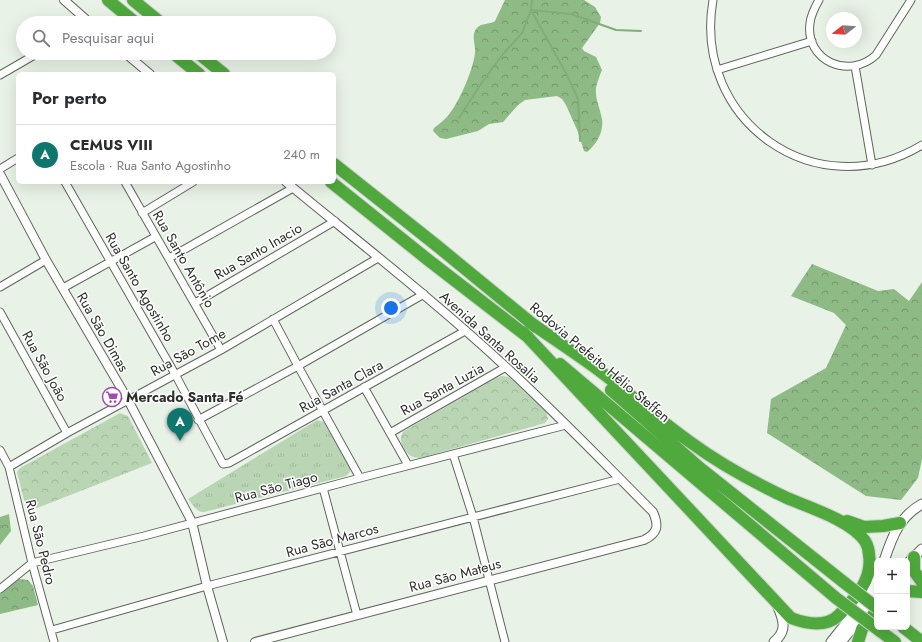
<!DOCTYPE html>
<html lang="pt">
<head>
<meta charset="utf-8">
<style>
  :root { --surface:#fff; --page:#f2f2f3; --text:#2b2b33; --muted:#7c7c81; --line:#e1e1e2; --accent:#0f766e }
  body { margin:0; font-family:Jost,sans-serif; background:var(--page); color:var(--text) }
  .controls { position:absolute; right:12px; bottom:12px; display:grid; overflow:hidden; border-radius:6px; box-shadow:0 4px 16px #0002 }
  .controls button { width:36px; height:36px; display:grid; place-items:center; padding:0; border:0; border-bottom:1px solid var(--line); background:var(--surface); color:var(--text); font:20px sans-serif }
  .compass { position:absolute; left:826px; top:12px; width:36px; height:36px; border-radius:50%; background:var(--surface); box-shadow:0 4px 16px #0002; rotate:253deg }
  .you { position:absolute; left:391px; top:308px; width:14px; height:14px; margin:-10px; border:3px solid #fff; border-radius:50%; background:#1a73e8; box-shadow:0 0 0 6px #1a73e833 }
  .badge { display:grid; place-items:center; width:26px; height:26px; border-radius:50%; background:var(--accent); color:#fff; font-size:13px; font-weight:700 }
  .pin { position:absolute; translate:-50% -33px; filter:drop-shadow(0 1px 2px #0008) }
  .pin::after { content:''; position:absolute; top:21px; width:14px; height:12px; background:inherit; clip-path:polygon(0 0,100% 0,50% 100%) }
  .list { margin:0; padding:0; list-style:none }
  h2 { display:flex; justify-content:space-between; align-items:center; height:52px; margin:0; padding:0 16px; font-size:17px }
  h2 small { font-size:13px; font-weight:400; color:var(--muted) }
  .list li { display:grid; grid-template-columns:26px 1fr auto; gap:12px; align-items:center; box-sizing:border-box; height:60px; padding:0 16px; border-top:1px solid var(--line) }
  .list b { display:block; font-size:15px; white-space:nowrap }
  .list p { margin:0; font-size:13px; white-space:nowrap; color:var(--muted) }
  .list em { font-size:13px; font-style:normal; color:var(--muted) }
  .icon { flex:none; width:22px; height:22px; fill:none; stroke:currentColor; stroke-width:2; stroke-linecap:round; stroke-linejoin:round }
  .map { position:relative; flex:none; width:922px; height:642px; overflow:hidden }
  .search { position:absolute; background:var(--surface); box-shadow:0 4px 16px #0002; left:16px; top:16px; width:320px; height:44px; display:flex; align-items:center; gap:10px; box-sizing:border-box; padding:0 14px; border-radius:22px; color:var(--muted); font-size:15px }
  .panel { position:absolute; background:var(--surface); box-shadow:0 4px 16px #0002; left:16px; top:72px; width:320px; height:112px; border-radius:6px }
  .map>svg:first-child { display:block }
  .grass { fill:url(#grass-tufts) }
  .forest { fill:url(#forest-crowns) }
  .park { fill:url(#park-crowns) }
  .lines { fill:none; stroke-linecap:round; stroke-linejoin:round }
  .stream { stroke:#81ad78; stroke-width:2 }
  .minor-casing { stroke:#5f665d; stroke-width:9 }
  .tertiary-casing { stroke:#5f665d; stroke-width:10 }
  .secondary-casing { stroke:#5f665d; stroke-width:11 }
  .motorway-casing { stroke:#d1d1d0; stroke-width:14 }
  .minor { stroke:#fff; stroke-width:7 }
  .tertiary { stroke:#fff; stroke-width:8 }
  .secondary { stroke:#fff; stroke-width:9 }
  .motorway { stroke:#4fa93d; stroke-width:12 }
  .motorway-bridge-casing { stroke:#d1d1d0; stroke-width:14; stroke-linecap:butt }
  .motorway-bridge { stroke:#4fa93d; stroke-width:12 }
  .labels { text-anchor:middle; stroke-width:3; stroke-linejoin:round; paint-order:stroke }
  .street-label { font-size:14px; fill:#2c2f2b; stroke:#fff }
  .poi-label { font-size:14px; font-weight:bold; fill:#2c2f2b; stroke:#fff; text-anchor:start }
</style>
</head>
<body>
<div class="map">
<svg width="922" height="642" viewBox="0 0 922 642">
  <defs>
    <pattern id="grass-tufts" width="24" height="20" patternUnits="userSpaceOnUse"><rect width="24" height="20" fill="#b9d5b4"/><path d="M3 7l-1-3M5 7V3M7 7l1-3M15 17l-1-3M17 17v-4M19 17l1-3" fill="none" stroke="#9fb79b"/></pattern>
    <pattern id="forest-crowns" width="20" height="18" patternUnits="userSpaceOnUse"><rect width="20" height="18" fill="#8eba85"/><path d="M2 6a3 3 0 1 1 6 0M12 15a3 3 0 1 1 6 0" fill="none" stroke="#74986d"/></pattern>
    <pattern id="park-crowns" width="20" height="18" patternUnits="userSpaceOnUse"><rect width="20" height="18" fill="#b9d5b4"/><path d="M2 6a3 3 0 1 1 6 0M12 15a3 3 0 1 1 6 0" fill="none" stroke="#9fb79b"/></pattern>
  </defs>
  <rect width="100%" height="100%" fill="#e9f2e7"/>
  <path class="grass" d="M317,420L324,422L350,467V472L346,476L204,512C196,512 193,505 188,499Z"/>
  <path class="forest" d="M505,0H584L595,7L601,17L600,23L582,48L584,51L596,57L602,70C600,75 597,82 596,88C595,99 600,108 602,119C604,131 597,144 587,152L584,151L578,132L566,105L562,99L557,96L525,100L518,105L503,122L489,124L478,131L446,139L440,138L433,131L434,128C440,123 446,119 450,113C460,100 473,70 475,53C476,46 471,36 476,29C482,22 489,25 495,21Z
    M812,264L878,291L894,289L909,301L922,282V459L918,478L901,500L866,496L767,433L771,399L826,368L846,325L834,313L791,296Z
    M9,514L11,531L0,545V517Z
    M19,579L28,580L33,586L38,605L0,614V594Z"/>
  <path class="park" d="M502,376L509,377L546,412L548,419L545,423L424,457C420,458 414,458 411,456C403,451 397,438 404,431L496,378Z
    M120,413L128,416L152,463L27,512L17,472L20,468Z"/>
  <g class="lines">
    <path class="stream" d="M531,10L567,75L578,99L580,141
      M531,10L571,14L616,30L641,31
      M459,118L483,81L503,54L522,33L531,10L532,0
      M0,528L1,526"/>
    <g class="minor-casing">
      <path id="minor" d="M713,0C692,121 816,209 922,145
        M819,0C815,7 811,14 810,23C805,61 849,80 876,55L911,0
        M855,66L872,165
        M717,70L812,41
        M0,75L38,53
        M0,169L18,158
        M65,182L175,374L223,464L229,463L465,331
        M125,182L221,350
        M142,213L193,182
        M169,258L293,188
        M0,287L46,260
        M63,288L155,237
        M195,303L335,221
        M0,312L67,433
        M273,319L298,366L360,478
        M364,387L408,465
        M198,420L298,366L424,294
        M390,433L506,367
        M0,450L9,467L32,563L54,642
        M453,454L473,517L505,642
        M9,467L67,433L221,350L378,258
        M323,488L357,615
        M0,589L32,563L144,536L360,478L566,425
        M52,630L207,586L620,479"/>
    </g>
    <g class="tertiary-casing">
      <path id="tertiary" d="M64,0L90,23
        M125,53L150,74
        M0,174L46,260L128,400L192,522L207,586L223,642
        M255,642L644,540C658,533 659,526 653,512C604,463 557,414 506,367C436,302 360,243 286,182"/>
    </g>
    <g class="secondary-casing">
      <path id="secondary" d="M884,561C892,537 899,517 922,504
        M907,564L922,549
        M774,642C787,631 784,621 778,607
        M831,642L868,596L877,580
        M841,642L877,598"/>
    </g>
    <g class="motorway-casing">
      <path id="motorway" d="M108,0L136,23
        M133,0L161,23
        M173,53L199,74
        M198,53L224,74
        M334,164L436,245L536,327
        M331,182L427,259L528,337
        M523,332L791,618C807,624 826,628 839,615C855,598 873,580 869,555C869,550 868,546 865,541C850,520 810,508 787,498C753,482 720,464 690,442C656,418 626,390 593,366C572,351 551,337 531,323
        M560,364L836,598
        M611,390L700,468L846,584
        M847,521L864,527L883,526L900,523
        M914,557V571L922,582
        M907,591L922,592
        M903,627L922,642
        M880,631L895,642
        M858,642L862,629L877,610"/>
    </g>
    <use href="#minor" class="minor"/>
    <use href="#tertiary" class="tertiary"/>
    <use href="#secondary" class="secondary"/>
    <use href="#motorway" class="motorway"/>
    <g class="motorway-bridge-casing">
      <path id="motorway-bridge" d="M846,584L877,608
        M836,598L880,631"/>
    </g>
    <use href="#motorway-bridge" class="motorway-bridge"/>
  </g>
  <defs>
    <g id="supermarket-ring" transform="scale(1)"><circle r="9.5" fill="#fff" stroke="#a349b5" stroke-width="1.5"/><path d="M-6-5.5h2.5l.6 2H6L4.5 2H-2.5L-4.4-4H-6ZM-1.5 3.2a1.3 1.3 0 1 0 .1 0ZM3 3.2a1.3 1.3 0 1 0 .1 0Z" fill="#a349b5"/></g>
  </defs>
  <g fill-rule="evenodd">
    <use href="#supermarket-ring" x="112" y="397"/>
  </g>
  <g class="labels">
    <g class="street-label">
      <text transform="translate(258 251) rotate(-30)" y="5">Rua Santo Inacio</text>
      <text transform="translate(184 259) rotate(60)" y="5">Rua Santo Antônio</text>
      <text transform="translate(140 287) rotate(60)" y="5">Rua Santo Agostinho</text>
      <text transform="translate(103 332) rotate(60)" y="5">Rua São Dimas</text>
      <text transform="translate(490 337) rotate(42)" y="5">Avenida Santa Rosalia</text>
      <text transform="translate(188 352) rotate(-29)" y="5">Rua São Tome</text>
      <text transform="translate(600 362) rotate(40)" y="5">Rodovia Prefeito Hélio Steffen</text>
      <text transform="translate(45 366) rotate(61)" y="5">Rua São João</text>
      <text transform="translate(341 386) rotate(-29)" y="5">Rua Santa Clara</text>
      <text transform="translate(442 389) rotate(-29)" y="5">Rua Santa Luzia</text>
      <text transform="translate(276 487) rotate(-15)" y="5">Rua São Tiago</text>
      <text transform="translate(332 540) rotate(-15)" y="5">Rua São Marcos</text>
      <text transform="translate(41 542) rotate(76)" y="5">Rua São Pedro</text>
      <text transform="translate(455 575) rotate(-15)" y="5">Rua São Mateus</text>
    </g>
    <g class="poi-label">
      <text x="126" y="402">Mercado Santa Fé</text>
    </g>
  </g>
</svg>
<div class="controls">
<button>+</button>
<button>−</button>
</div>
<svg class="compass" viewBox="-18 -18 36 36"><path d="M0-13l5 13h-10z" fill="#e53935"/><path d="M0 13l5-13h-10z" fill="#7c7c81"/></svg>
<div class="you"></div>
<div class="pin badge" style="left:180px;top:441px">A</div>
<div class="search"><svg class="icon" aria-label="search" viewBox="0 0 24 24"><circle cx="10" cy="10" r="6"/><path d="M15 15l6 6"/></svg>Pesquisar aqui</div>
<section class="panel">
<h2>Por perto<small></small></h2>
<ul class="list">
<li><span class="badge">A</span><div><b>CEMUS VIII</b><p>Escola · Rua Santo Agostinho</p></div><em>240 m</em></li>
</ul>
</section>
</div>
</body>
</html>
